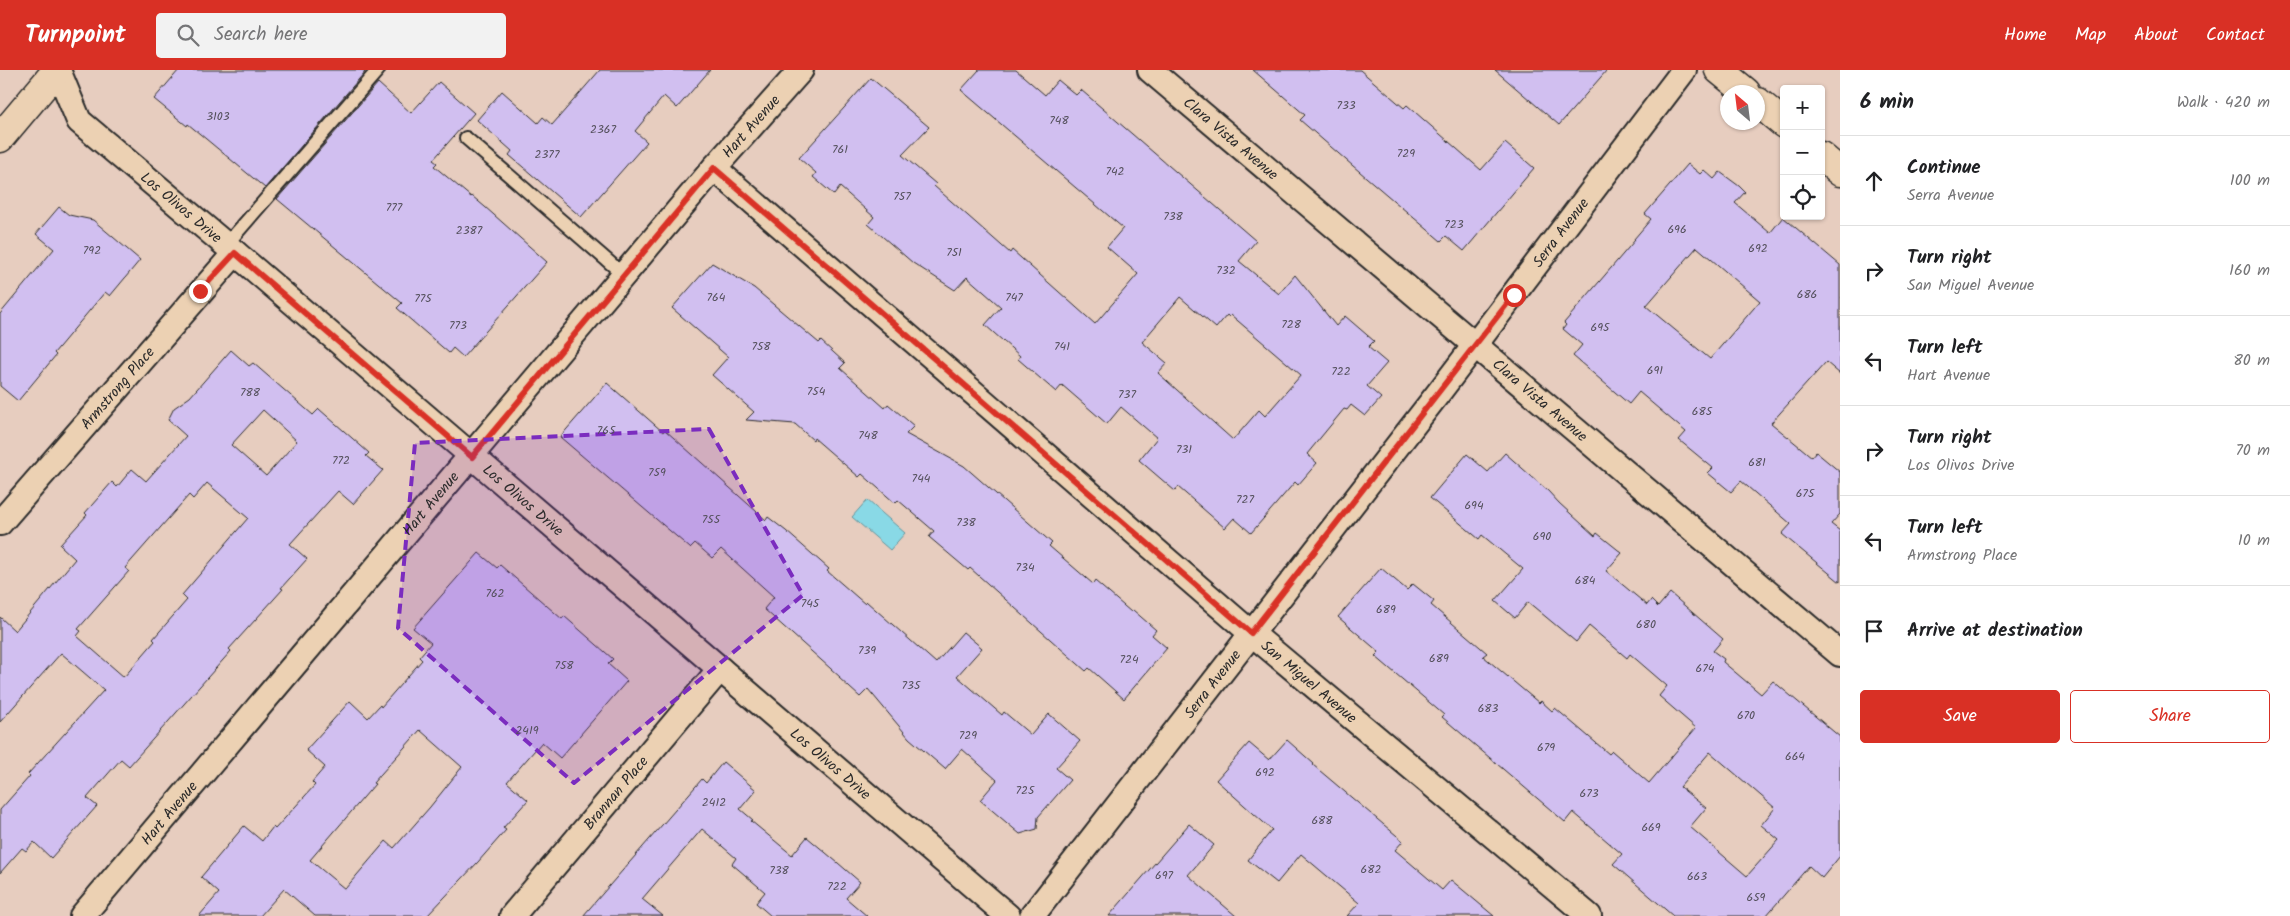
<!DOCTYPE html>
<html lang="en">
<head>
<meta charset="utf-8">
<style>
  :root { --surface:#fff; --page:#f2f2f2; --text:#202124; --muted:#757577; --line:#e0e0e0; --accent:#d93025 }
  body { margin:0; font-family:Kalam,sans-serif; background:var(--page); color:var(--text) }
  .controls { position:absolute; right:15px; top:15px; display:grid; overflow:hidden; border-radius:5px; box-shadow:0 1px 4px #0004 }
  .controls button { width:45px; height:45px; display:grid; place-items:center; padding:0; border:0; border-bottom:1px solid var(--line); background:var(--surface); color:var(--text); font:25px sans-serif }
  .compass { position:absolute; left:1720px; top:15px; width:45px; height:45px; border-radius:50%; background:var(--surface); box-shadow:0 1px 4px #0004; rotate:332deg }
  .stop { position:absolute; width:15px; height:15px; margin:-11px; border:4px solid #d93025; border-radius:50%; background:#fff }
  .stop.end { background:#d93025; border-color:#fff; box-shadow:0 1px 5px #0008 }
  .list { margin:0; padding:0; list-style:none }
  h2 { display:flex; justify-content:space-between; align-items:center; height:65px; margin:0; padding:0 20px; font-size:21px }
  h2 small { font-size:16px; font-weight:400; color:var(--muted) }
  .list li { display:grid; grid-template-columns:32px 1fr auto; gap:15px; align-items:center; box-sizing:border-box; height:90px; padding:0 20px; border-top:1px solid var(--line) }
  .list b { display:block; font-size:19px; white-space:nowrap }
  .list p { margin:0; font-size:16px; white-space:nowrap; color:var(--muted) }
  .list em { font-size:16px; font-style:normal; color:var(--muted) }
  .actions { display:flex; gap:10px; padding:15px 20px }
  .actions a { flex:1; padding:11px 0; border:1px solid var(--accent); border-radius:5px; text-align:center; font-size:18px; color:var(--accent) }
  .actions .main { background:var(--accent); color:#fff }
  .icon { flex:none; width:28px; height:28px; fill:none; stroke:currentColor; stroke-width:2; stroke-linecap:round; stroke-linejoin:round }
  .map { position:relative; flex:none; width:1840px; height:846px; overflow:hidden }
  header { display:flex; align-items:center; gap:30px; box-sizing:border-box; height:70px; padding:0 25px; background:var(--accent); color:#fff }
  header strong { font-size:24px }
  nav { display:flex; gap:28px; margin-inline-start:auto; font-size:18px }
  .search { width:350px; height:45px; background:var(--page); display:flex; align-items:center; gap:12px; box-sizing:border-box; padding:0 18px; border-radius:5px; color:var(--muted); font-size:19px }
  main { display:flex }
  aside { flex:1; background:var(--surface) }
  .map>svg:first-child { display:block }
  .water { fill:#89d9e6; stroke:#63939b }
  .building { fill:#d1bff0; stroke:#2b2b2b; fill-rule:evenodd }
  .lines { fill:none; stroke-linecap:round; stroke-linejoin:round }
  .lane-casing { stroke:#2b2b2b; stroke-width:16 }
  .street-casing { stroke:#2b2b2b; stroke-width:28 }
  .secondary-casing { stroke:#2b2b2b; stroke-width:31 }
  .lane { stroke:#ecd1b3; stroke-width:12 }
  .street { stroke:#ecd1b3; stroke-width:24 }
  .secondary { stroke:#ecd1b3; stroke-width:28 }
  .route { stroke:#d93025; stroke-width:6 }
  .marked { fill:#7b2cbf; fill-opacity:0.2; stroke:#7b2cbf; stroke-width:4; stroke-dasharray:10 6; stroke-linejoin:round }
  .labels { text-anchor:middle; stroke-width:4.5; stroke-linejoin:round; paint-order:stroke }
  .number-label { font-size:12px; fill:#54505c }
  .street-label { font-size:15px; fill:#2b2b2b; stroke:#ecd1b3 }
</style>
</head>
<body>
<header>
<strong>Turnpoint</strong>
<div class="search"><svg class="icon" aria-label="search" viewBox="0 0 24 24"><circle cx="10" cy="10" r="6"/><path d="M15 15l6 6"/></svg>Search here</div>
<nav><a>Home</a><a>Map</a><a>About</a><a>Contact</a></nav>
</header>
<main>
<div class="map">
<svg width="1840" height="846" viewBox="0 0 1840 846">
  <rect width="100%" height="100%" fill="#e7cdbf"/>
  <filter id="ink" filterUnits="userSpaceOnUse"><feTurbulence type="fractalNoise" baseFrequency=".02" numOctaves="2"/><feDisplacementMap in="SourceGraphic" scale="10" xChannelSelector="R" yChannelSelector="G"/><feConvolveMatrix kernelMatrix="1 2 1 2 8 2 1 2 1" color-interpolation-filters="sRGB"/></filter>
  <g filter="url(#ink)">
    <path class="water" d="M867,430L905,463L890,480L852,447Z"/>
    <path class="building" d="M179,0H363L365,2L265,118L188,54L187,56L154,29Z
      M600,0H710L677,38L664,26L635,61L647,72L581,147L509,85L512,81L477,50L502,21L538,53L543,47L552,55Z
      M979,0H1016L1045,25L1058,10L1076,25L1081,20L1256,171L1239,191L1279,224L1295,205L1336,256L1345,246L1374,271L1368,277L1387,293L1367,316L1381,328L1365,346L1351,335L1347,340L1344,339L1307,384L1317,393L1298,415L1295,412L1251,463L1234,448L1225,458L1178,417L1175,421L1139,390L1157,368L1121,337L1107,354L1062,315L1056,322L1018,289L1020,286L985,255L1001,237L967,207L955,220L913,193L868,154L874,147L840,117L834,125L813,107L816,103L799,88L871,8L929,57L902,85L936,114L934,116L1010,183L1012,180L1095,254L1138,204L1107,177L1123,158L961,20ZM1180,227L1216,258L1227,245L1229,247L1231,245L1301,305L1265,346L1259,340L1233,370L1158,303L1167,293L1142,272Z
      M1253,0H1360L1404,38L1407,35L1481,100L1505,73L1534,98L1464,181L1446,166L1441,171L1346,90L1300,50L1305,45Z
      M1495,0H1607L1559,55Z
      M439,12L474,43L433,90L437,93L434,96L471,127L472,126L485,137L547,192L463,287L453,278L449,283L397,238L402,233L277,129L378,13L411,43Z
      M1688,94L1700,104L1704,100L1714,109L1720,102L1739,116L1745,122L1735,133L1770,163L1783,147L1840,195V304L1826,292L1771,353L1812,387L1816,382L1840,402V444L1831,454L1840,461V512L1782,464L1791,454L1741,411L1731,422L1708,403L1713,398L1679,370L1686,362L1639,322L1629,334L1573,286L1582,275L1563,259L1566,255L1564,253L1635,170L1634,169L1651,149L1645,144ZM1697,177L1760,231L1710,289L1646,236Z
      M59,137L69,145L93,150L140,190L110,226L105,222L54,283L56,285L18,331L0,316V244L54,179L36,164Z
      M712,193L754,218L819,273L821,271L845,293L840,298L885,338L888,334L914,356L906,364L964,396L1052,473L1049,476L1093,514L1095,511L1131,542L1133,540L1156,560L1152,565L1167,578L1124,629L1089,598L1086,601L970,498L968,500L929,467L934,461L898,430L895,433L862,404L859,407L814,368L813,370L795,354L746,350L754,342L712,305L728,287L672,238Z
      M231,280L249,296L253,293L313,345L319,339L369,383L366,386L383,400L353,434L338,421L290,474L307,489L281,518L283,519L229,579L231,581L129,696L121,689L87,728L97,736L51,788L34,772L26,781L22,778L0,803V740L30,706L28,704L104,620L61,583L0,652V547L15,561L75,489L60,475L87,445L85,443L112,412L117,417L132,399L146,411L186,366L168,350L174,338L190,327ZM263,340L297,371L266,406L231,375ZM207,413L248,448L182,525L187,530L153,569L155,571L124,607L77,566L81,561L78,559L129,501L125,498L189,425L193,429Z
      M607,313L663,362L665,360L766,450L768,447L786,461L829,499L827,501L865,534L867,532L936,593L963,562L982,578L957,606L1002,645L1004,642L1031,665L1049,644L1080,671L1056,698L1070,710L1038,747L1037,759L1020,764L980,730L997,710L962,679L945,699L909,668L868,619L860,627L839,608L840,607L764,539L774,527L721,479L712,488L695,473L690,478L560,367Z
      M1505,383L1548,421L1559,433L1595,466L1597,463L1622,483L1606,501L1647,535L1651,530L1658,537L1670,523L1723,569L1713,581L1724,589L1723,592L1761,624L1773,611L1840,667V786L1822,808L1809,796L1766,846H1673L1613,794L1622,784L1573,742L1565,752L1442,647L1444,645L1375,586L1379,582L1338,547L1381,498L1407,520L1413,514L1434,531L1431,535L1487,583L1483,586L1539,633L1541,631L1552,641L1555,638L1609,684L1612,681L1649,713L1696,658L1659,626L1667,616L1630,584L1627,588L1589,556L1576,572L1528,532L1515,548L1495,531L1523,499L1482,465L1479,469L1430,428L1467,384L1488,402ZM1710,682L1775,738L1761,755L1779,770L1747,806L1690,757L1706,738L1680,717Z
      M479,483L497,498L500,495L562,549L564,546L613,589L608,594L627,611L560,688L542,672L507,712L528,730L503,758L506,760L478,792L427,846H315L284,819L260,846H199L219,823L201,807L244,756L262,771L273,757L275,759L315,715L312,712L325,697L306,680L350,631L368,648L380,635L381,637L422,590L419,587L431,573L413,558ZM420,660L462,697L430,737L394,778L386,771L345,819L310,790L375,714L373,713Z
      M1287,670L1314,694L1313,695L1403,771L1395,780L1442,820L1451,810L1494,846H1347L1359,833L1301,784L1277,813L1248,790L1272,760L1216,710L1249,673L1269,690Z
      M723,692L756,720L740,739L753,750L751,751L792,785L807,767L838,793L860,812L846,828L867,846H771L756,833L765,822L732,794L736,788L702,759L642,829L663,846H583L702,709L706,713Z
      M1189,754L1214,775L1188,805L1236,846H1109Z"/>
    <g class="lines">
      <g class="lane-casing">
        <path id="lane" d="M466,68L624,205
          M226,175L378,0"/>
      </g>
      <g class="street-casing">
        <g id="street">
          <path id="s1" d="M58,0L79,51L226,175L1008,846"/>
          <path id="s2" d="M1150,0L1840,584"/>
          <path id="s3" d="M714,98L1251,563L1589,846"/>
          <path id="s4" d="M0,453L235,183"/>
          <path id="s5" d="M82,846L714,98L801,0"/>
          <path id="s6" d="M512,846L720,599"/>
          <path id="s7" d="M1032,846L1440,321L1684,0"/>
        </g>
      </g>
      <g class="secondary-casing">
        <path id="secondary" d="M1719,0L1746,22
          M1758,32L1784,54
          M0,68L57,0
          M1821,86L1840,102"/>
      </g>
      <use href="#lane" class="lane"/>
      <use href="#street" class="street"/>
      <use href="#secondary" class="secondary"/>
    </g>
  </g>
  <g class="lines" filter="url(#ink)">
    <path class="route" d="M200,221L235,183L472,387L714,98L1251,563L1514,225"/>
  </g>
  <path class="marked" d="M709,359L803,525L574,713L398,558L415,373Z"/>
  <g class="labels">
    <g class="number-label">
      <text x="1346" y="39">733</text>
      <text x="218" y="50">3103</text>
      <text x="1059" y="54">748</text>
      <text x="603" y="63">2367</text>
      <text x="840" y="83">761</text>
      <text x="1406" y="87">729</text>
      <text x="547" y="88">2377</text>
      <text x="1115" y="105">742</text>
      <text x="902" y="130">757</text>
      <text x="394" y="141">777</text>
      <text x="1173" y="150">738</text>
      <text x="1454" y="158">723</text>
      <text x="1677" y="163">696</text>
      <text x="469" y="164">2387</text>
      <text x="1758" y="182">692</text>
      <text x="92" y="184">792</text>
      <text x="954" y="186">751</text>
      <text x="1226" y="204">732</text>
      <text x="1807" y="228">686</text>
      <text x="716" y="231">764</text>
      <text x="1014" y="231">747</text>
      <text x="423" y="232">775</text>
      <text x="1291" y="258">728</text>
      <text x="458" y="259">773</text>
      <text x="1600" y="261">695</text>
      <text x="761" y="280">758</text>
      <text x="1062" y="280">741</text>
      <text x="1655" y="304">691</text>
      <text x="1341" y="305">722</text>
      <text x="816" y="325">754</text>
      <text x="250" y="326">788</text>
      <text x="1127" y="328">737</text>
      <text x="1702" y="345">685</text>
      <text x="606" y="364">765</text>
      <text x="868" y="369">748</text>
      <text x="1184" y="383">731</text>
      <text x="341" y="394">772</text>
      <text x="1757" y="396">681</text>
      <text x="657" y="406">759</text>
      <text x="921" y="412">744</text>
      <text x="1805" y="427">675</text>
      <text x="1245" y="433">727</text>
      <text x="1474" y="439">694</text>
      <text x="711" y="453">755</text>
      <text x="966" y="456">738</text>
      <text x="1542" y="470">690</text>
      <text x="1025" y="501">734</text>
      <text x="1585" y="514">684</text>
      <text x="495" y="527">762</text>
      <text x="810" y="537">745</text>
      <text x="1386" y="543">689</text>
      <text x="1646" y="558">680</text>
      <text x="867" y="584">739</text>
      <text x="1439" y="592">689</text>
      <text x="1129" y="593">724</text>
      <text x="564" y="599">758</text>
      <text x="1705" y="602">674</text>
      <text x="911" y="619">735</text>
      <text x="1488" y="642">683</text>
      <text x="1746" y="649">670</text>
      <text x="527" y="664">2419</text>
      <text x="968" y="669">729</text>
      <text x="1546" y="681">679</text>
      <text x="1795" y="690">664</text>
      <text x="1265" y="706">692</text>
      <text x="1025" y="724">725</text>
      <text x="1589" y="727">673</text>
      <text x="714" y="736">2412</text>
      <text x="1322" y="754">688</text>
      <text x="1651" y="761">669</text>
      <text x="1371" y="803">682</text>
      <text x="779" y="804">738</text>
      <text x="1164" y="809">697</text>
      <text x="1697" y="810">663</text>
      <text x="837" y="820">722</text>
      <text x="1756" y="831">659</text>
    </g>
    <g class="street-label">
      <text dy="5" stroke="none"><textPath href="#s5" startOffset="1035">Hart Avenue</textPath></text>
      <text dy="5" stroke="none"><textPath href="#s2" startOffset="106">Clara Vista Avenue</textPath></text>
      <text dy="5" stroke="none"><textPath href="#s1" startOffset="189">Los Olivos Drive</textPath></text>
      <text dy="5" stroke="none"><textPath href="#s7" startOffset="864">Serra Avenue</textPath></text>
      <text dy="5" stroke="none"><textPath href="#s4" startOffset="179">Armstrong Place</textPath></text>
      <text dy="5" stroke="none"><textPath href="#s2" startOffset="511">Clara Vista Avenue</textPath></text>
      <text dy="5" stroke="none"><textPath href="#s1" startOffset="639">Los Olivos Drive</textPath></text>
      <text dy="5" stroke="none"><textPath href="#s5" startOffset="540">Hart Avenue</textPath></text>
      <text dy="5" stroke="none"><textPath href="#s3" startOffset="786">San Miguel Avenue</textPath></text>
      <text dy="5" stroke="none"><textPath href="#s7" startOffset="294">Serra Avenue</textPath></text>
      <text dy="5" stroke="none"><textPath href="#s1" startOffset="1044">Los Olivos Drive</textPath></text>
      <text dy="5" stroke="none"><textPath href="#s6" startOffset="161">Brannan Place</textPath></text>
      <text dy="5" stroke="none"><textPath href="#s5" startOffset="135">Hart Avenue</textPath></text>
    </g>
  </g>
</svg>
<div class="controls">
<button>+</button>
<button>−</button>
<button><svg class="icon" aria-label="locate" viewBox="0 0 24 24"><circle cx="12" cy="12" r="6"/><path d="M12 2v4M12 18v4M2 12h4M18 12h4"/></svg></button>
</div>
<svg class="compass" viewBox="-18 -18 36 36"><path d="M0-13l5 13h-10z" fill="#e53935"/><path d="M0 13l5-13h-10z" fill="#757577"/></svg>
<div class="stop" style="left:1514px;top:225px"></div>
<div class="stop end" style="left:200px;top:221px"></div>
</div>
<aside>
<h2>6 min<small>Walk · 420 m</small></h2>
<ul class="list">
<li><svg class="icon" aria-label="ahead" viewBox="0 0 24 24"><path d="M12 20V5M6 11l6-6 6 6"/></svg><div><b>Continue</b><p>Serra Avenue</p></div><em>100 m</em></li>
<li><svg class="icon" aria-label="right" viewBox="0 0 24 24"><path d="M7 20v-9h11M14 6l5 5-5 5"/></svg><div><b>Turn right</b><p>San Miguel Avenue</p></div><em>160 m</em></li>
<li><svg class="icon" aria-label="left" viewBox="0 0 24 24"><path d="M17 20v-9H6M10 6l-5 5 5 5"/></svg><div><b>Turn left</b><p>Hart Avenue</p></div><em>80 m</em></li>
<li><svg class="icon" aria-label="right" viewBox="0 0 24 24"><path d="M7 20v-9h11M14 6l5 5-5 5"/></svg><div><b>Turn right</b><p>Los Olivos Drive</p></div><em>70 m</em></li>
<li><svg class="icon" aria-label="left" viewBox="0 0 24 24"><path d="M17 20v-9H6M10 6l-5 5 5 5"/></svg><div><b>Turn left</b><p>Armstrong Place</p></div><em>10 m</em></li>
<li><svg class="icon" aria-label="arrive" viewBox="0 0 24 24"><path d="M6 21V4h12l-3 4 3 4H6"/></svg><div><b>Arrive at destination</b></div></li>
</ul>
<div class="actions"><a class="main">Save</a><a>Share</a></div>
</aside>
</main>
</body>
</html>
